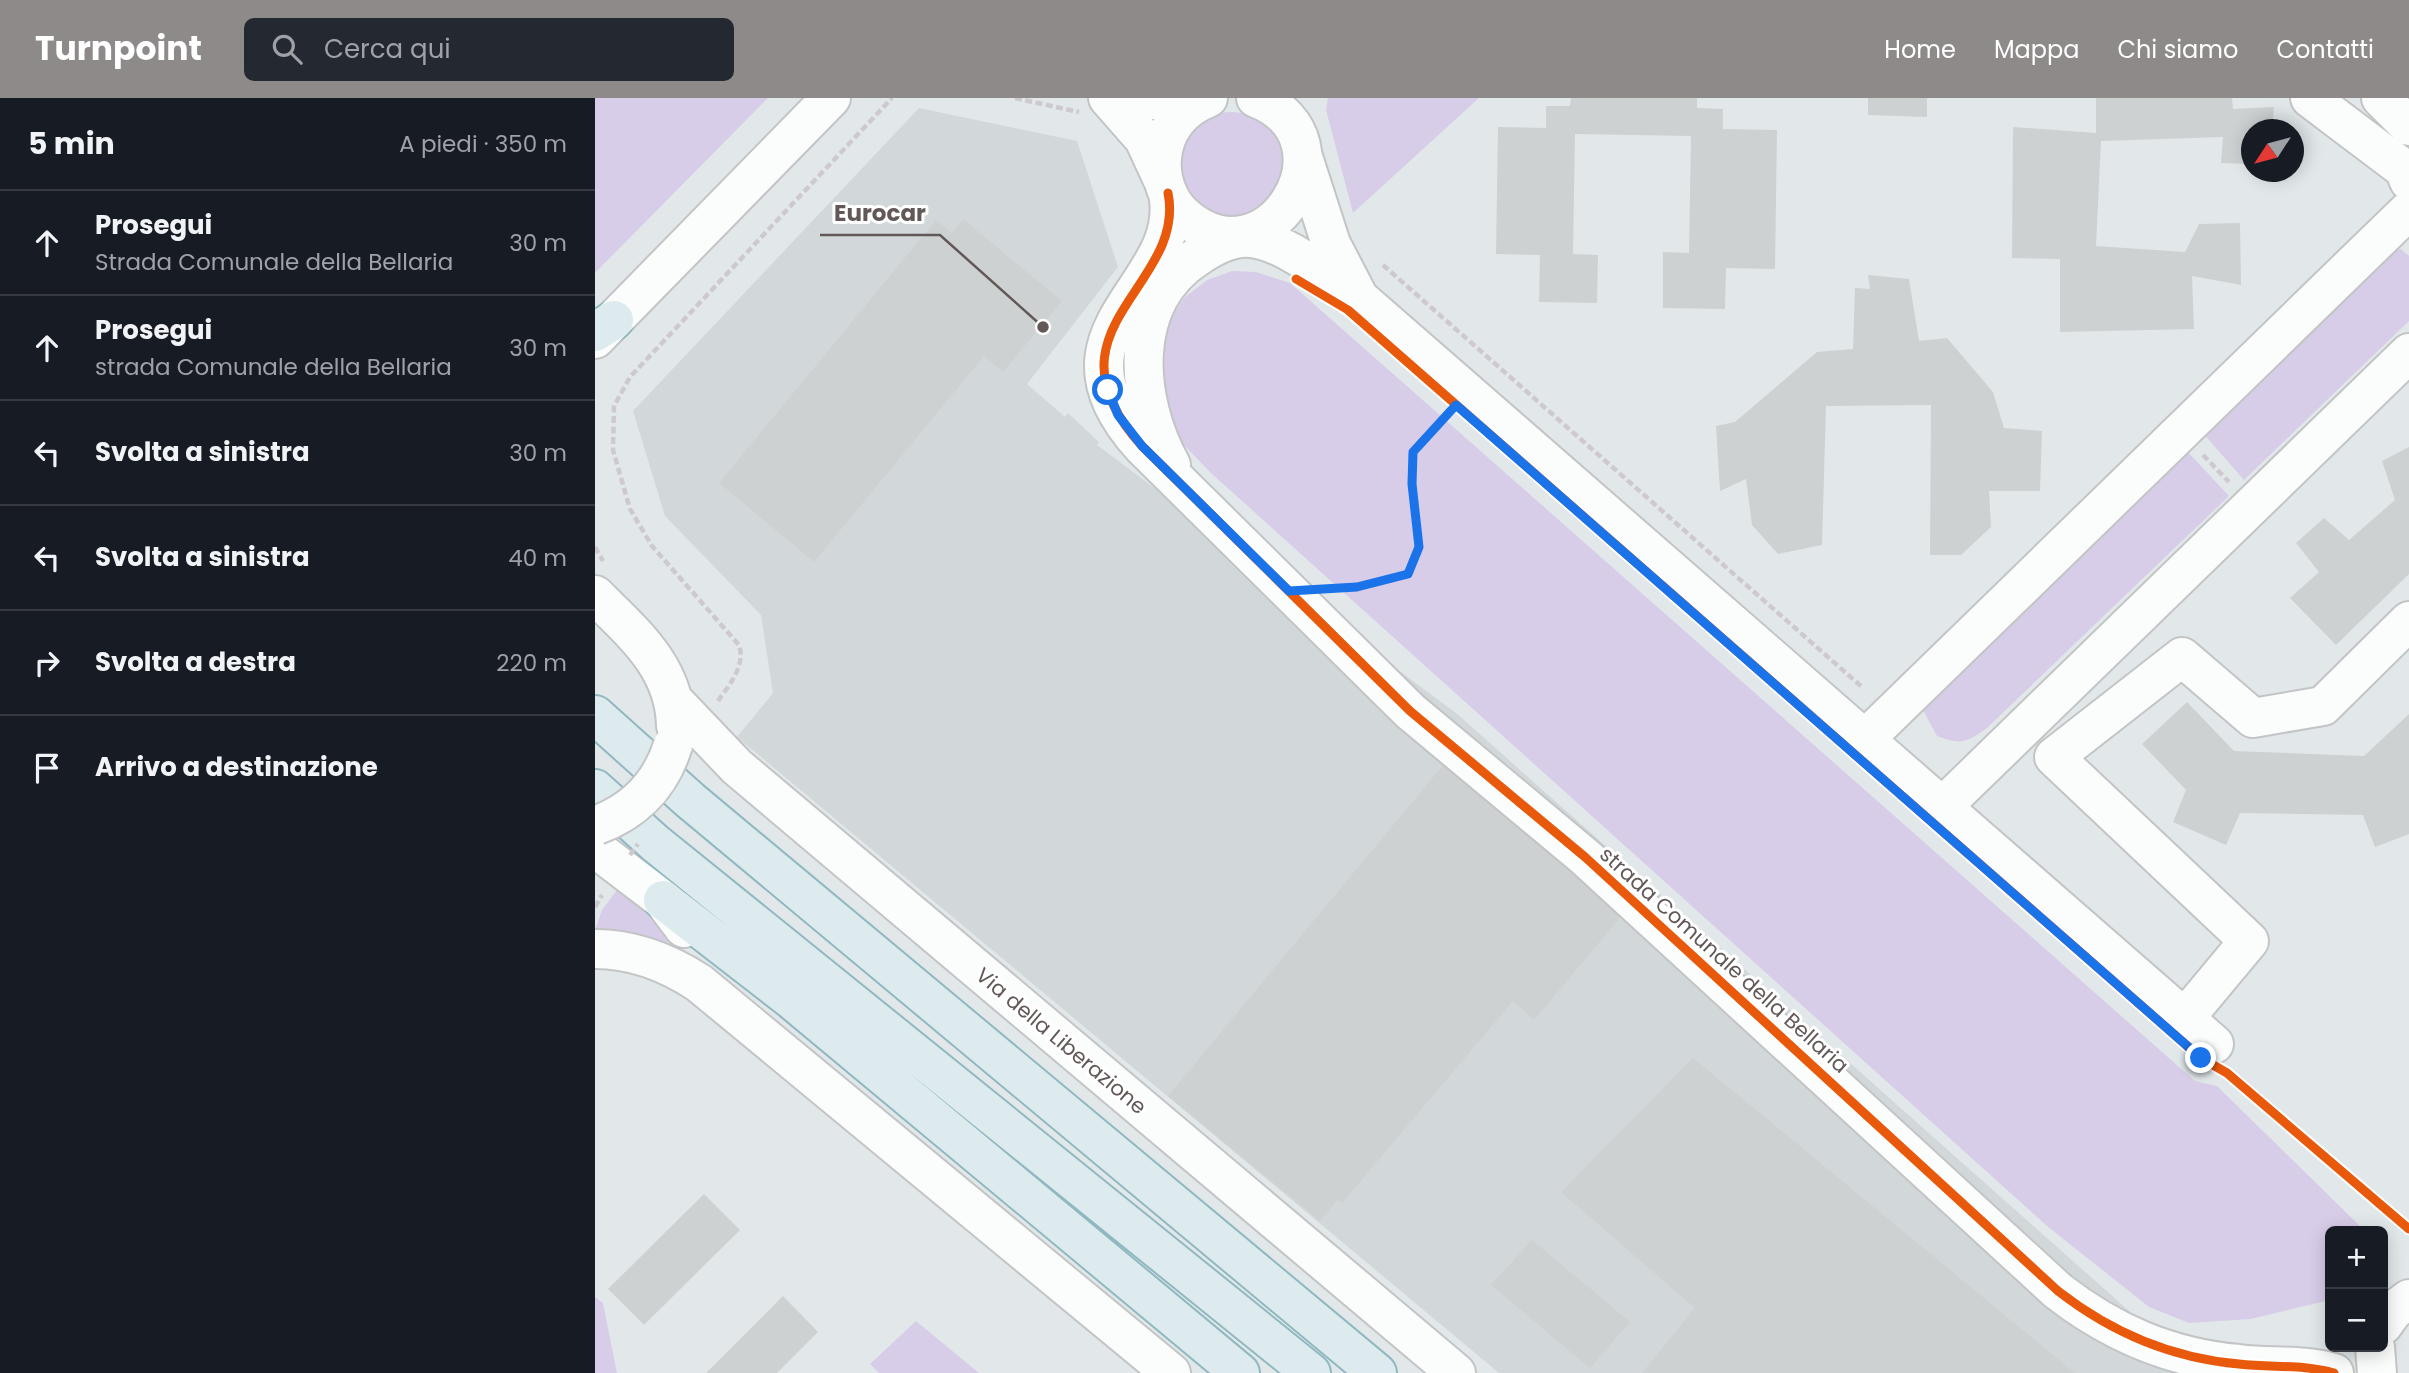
<!DOCTYPE html>
<html lang="it">
<head>
<meta charset="utf-8">
<style>
  :root { --surface:#171b24; --page:#242831; --text:#f1f3f6; --muted:#9ea1a6; --line:#363941; --accent:#8e8a8a }
  body { margin:0; font-family:Poppins,sans-serif; background:var(--page); color:var(--text) }
  .controls { position:absolute; right:21px; bottom:21px; display:grid; overflow:hidden; border-radius:10px; box-shadow:0 4px 18px #0003 }
  .controls button { width:63px; height:63px; display:grid; place-items:center; padding:0; border:0; border-bottom:2px solid var(--line); background:var(--surface); color:var(--text); font:35px sans-serif }
  .compass { position:absolute; left:1646px; top:21px; width:63px; height:63px; border-radius:50%; background:var(--surface); box-shadow:0 4px 18px #0003; rotate:234deg }
  .stop { position:absolute; width:21px; height:21px; margin:-16px; border:5px solid #1a73e8; border-radius:50%; background:#fff }
  .stop.end { background:#1a73e8; border-color:#fff; box-shadow:0 2px 7px #0008 }
  .list { margin:0; padding:0; list-style:none }
  h2 { display:flex; justify-content:space-between; align-items:center; height:91px; margin:0; padding:0 28px; font-size:30px }
  h2 small { font-size:23px; font-weight:400; color:var(--muted) }
  .list li { display:grid; grid-template-columns:46px 1fr auto; gap:21px; align-items:center; box-sizing:border-box; height:105px; padding:0 28px; border-top:2px solid var(--line) }
  .list b { display:block; font-size:26px; white-space:nowrap }
  .list p { margin:0; font-size:23px; white-space:nowrap; color:var(--muted) }
  .list em { font-size:23px; font-style:normal; color:var(--muted) }
  .icon { flex:none; width:38px; height:38px; fill:none; stroke:currentColor; stroke-width:2; stroke-linecap:round; stroke-linejoin:round }
  .map { position:relative; flex:none; width:1814px; height:1275px; overflow:hidden }
  header { display:flex; align-items:center; gap:42px; box-sizing:border-box; height:98px; padding:0 35px; background:var(--accent); color:#fff }
  header strong { font-size:33px }
  nav { display:flex; gap:38px; margin-inline-start:auto; font-size:24px }
  .search { width:490px; height:63px; background:var(--page); display:flex; align-items:center; gap:18px; box-sizing:border-box; padding:0 24px; border-radius:10px; color:var(--muted); font-size:26px }
  main { display:flex }
  aside { flex:1; background:var(--surface) }
  .map>svg:first-child { display:block }
  .industrial { fill:#d2d7da }
  .green { fill:#d8cde9 }
  .building { fill:#cdd1d2 }
  .lines { fill:none; stroke-linecap:round; stroke-linejoin:round }
  .minor-casing { stroke:#c3c4c5; stroke-width:42 }
  .highway-casing { stroke:#90b8c1; stroke-width:42 }
  .path { stroke:#cec8cf; stroke-width:4.5; stroke-dasharray:7 3.5; stroke-linecap:butt }
  .minor { stroke:#fbfcfc; stroke-width:38 }
  .highway { stroke:#deebee; stroke-width:38 }
  .minor-bridge-casing { stroke:#c3c4c5; stroke-width:42; stroke-linecap:butt }
  .path-bridge { stroke:#cec8cf; stroke-width:4.5; stroke-dasharray:7 3.5; stroke-linecap:butt }
  .minor-bridge { stroke:#fbfcfc; stroke-width:38 }
  .cycleway-casing { stroke:#fff; stroke-width:13 }
  .cycleway { stroke:#e8590c; stroke-width:9 }
  .route { stroke:#1a73e8; stroke-width:9 }
  .labels { text-anchor:middle; stroke-width:6; stroke-linejoin:round; paint-order:stroke }
  .street-label { font-size:21px; fill:#615857; stroke:#fff }
  .leader { fill:none; stroke:#615857; stroke-width:2.5 }
  .callout-dot { fill:#615857; stroke:#fff; stroke-width:2.5 }
  .callout-label { font-size:23px; text-anchor:middle; font-weight:bold; fill:#615857; stroke:#fff; stroke-width:6; stroke-linejoin:round; paint-order:stroke }
</style>
</head>
<body>
<header>
<strong>Turnpoint</strong>
<div class="search"><svg class="icon" aria-label="search" viewBox="0 0 24 24"><circle cx="10" cy="10" r="6"/><path d="M15 15l6 6"/></svg>Cerca qui</div>
<nav><a>Home</a><a>Mappa</a><a>Chi siamo</a><a>Contatti</a></nav>
</header>
<main>
<aside>
<h2>5 min<small>A piedi · 350 m</small></h2>
<ul class="list">
<li><svg class="icon" aria-label="ahead" viewBox="0 0 24 24"><path d="M12 20V5M6 11l6-6 6 6"/></svg><div><b>Prosegui</b><p>Strada Comunale della Bellaria</p></div><em>30 m</em></li>
<li><svg class="icon" aria-label="ahead" viewBox="0 0 24 24"><path d="M12 20V5M6 11l6-6 6 6"/></svg><div><b>Prosegui</b><p>strada Comunale della Bellaria</p></div><em>30 m</em></li>
<li><svg class="icon" aria-label="left" viewBox="0 0 24 24"><path d="M17 20v-9H6M10 6l-5 5 5 5"/></svg><div><b>Svolta a sinistra</b></div><em>30 m</em></li>
<li><svg class="icon" aria-label="left" viewBox="0 0 24 24"><path d="M17 20v-9H6M10 6l-5 5 5 5"/></svg><div><b>Svolta a sinistra</b></div><em>40 m</em></li>
<li><svg class="icon" aria-label="right" viewBox="0 0 24 24"><path d="M7 20v-9h11M14 6l5 5-5 5"/></svg><div><b>Svolta a destra</b></div><em>220 m</em></li>
<li><svg class="icon" aria-label="arrive" viewBox="0 0 24 24"><path d="M6 21V4h12l-3 4 3 4H6"/></svg><div><b>Arrivo a destinazione</b></div></li>
</ul>
</aside>
<div class="map">
<svg width="1814" height="1275" viewBox="0 0 1814 1275">
  <rect width="100%" height="100%" fill="#e2e8ea"/>
  <path class="industrial" d="M324,10L482,43L523,169L432,286L470,319L473,315L504,344L502,347L861,615L1604,1275H904L142,639L178,595L166,517L70,418L38,313Z"/>
  <path class="green" d="M0,0H173L0,175Z
    M733,0H884L758,115L731,12Z
    M584 66a52 52 0 1 1 104 0a52 52 0 1 1-104 0Z
    M1806,151L1814,158V223L1649,382L1606,333L1794,154Z
    M637,173L661,174L695,185L1600,983L1622,988L1770,1133H1735V1202L1656,1221L1594,1225L1554,1209L1452,1128L616,375L585,343L569,294L570,229L589,200L612,182Z
    M1592,353L1634,398L1392,630C1372,645 1365,647 1342,638L1328,612L1339,598Z
    M22,792L63,818L76,840L71,849L0,832L7,812Z
    M0,1199L8,1205L22,1275H0Z
    M321,1223L384,1275H284L275,1266Z"/>
  <path class="building" d="M976,0H1102V10L1128,11V31L1182,32L1180,171L1131,170L1130,211L1068,210V154L1094,155L1096,38L980,36L978,156L1003,157L1002,205L944,204L945,157L901,156L903,29L951,30V8H975Z
    M1273,0H1332V19L1273,17Z
    M1501,0H1637L1638,11L1679,9L1677,32H1657V66L1626,65L1628,39L1506,43L1501,148L1590,154L1604,126L1645,125L1646,187L1597,178L1599,231L1465,234V161L1417,160L1418,29L1501,35Z
    M368,121L467,203L408,274L389,258L219,464L124,385L341,122L357,135Z
    M1273,177L1314,181L1324,243L1352,240L1398,294L1409,330L1447,333L1445,393H1394L1396,429L1366,457H1335L1336,307L1231,308L1227,447L1183,456L1157,427L1151,381L1125,393L1121,328L1140,324L1222,254L1258,251L1260,190L1275,191Z
    M1814,349V476L1741,547L1695,500L1724,474L1701,445L1729,420L1754,442L1800,402L1787,363Z
    M1592,604L1639,653L1769,658L1814,616V736L1780,749L1768,717L1645,715L1631,747L1578,724L1591,692L1547,646Z
    M849,666L1029,815L939,922L918,903L747,1105L742,1102L725,1123L573,998Z
    M1098,960L1480,1275H1047L1100,1210L966,1094Z
    M109,1096L145,1132L49,1227L13,1191Z
    M937,1142L1035,1224L995,1270L896,1187Z
    M188,1198L223,1234L182,1275H111Z"/>
  <g class="lines">
    <g class="minor-casing">
      <path id="minor" d="M513,0L549,41L567,80
        M552,0L597,8
        M613,0C587,10 569,32 567,60C565,81 573,103 588,117C672,193 766,41 661,0
        M1715,0L1809,71L1814,83
        M1786,0L1814,28
        M708,59L736,146L763,198
        M573,95C592,189 441,231 547,348L815,613L990,759L1463,1193C1517,1235 1575,1260 1644,1266C1677,1270 1707,1266 1739,1275
        M0,241L236,0
        M576,367C540,302 531,205 602,159C618,148 636,138 656,140C695,145 732,180 764,200L1619,946
        M0,497C38,535 80,569 81,628
        M79,603L142,669L861,1275
        M1269,642L1814,112
        M1346,710L1814,255
        M0,750L68,802L89,830
        M0,851C38,851 72,864 104,885L576,1275
        M1589,921L1654,843L1459,659L1587,559L1658,620L1728,608L1814,523
        M1788,1227L1798,1213L1814,1201
        M1780,1249L1782,1275"/>
    </g>
    <g class="highway-casing">
      <path id="highway" d="M0,234L19,222
        M0,617L96,703L782,1275
        M0,691L60,745L716,1275
        M68,802L197,902L645,1275"/>
    </g>
    <path class="path" d="M420,0L484,14
      M788,167L1267,589
      M1608,357L1634,384
      M0,449L8,463
      M741,490L762,489L813,476L824,449L817,386L818,354L851,318
      M123,603C134,587 151,568 144,547L57,448L35,411L18,352L19,308L35,279L297,0
      M0,809L7,797"/>
    <use href="#minor" class="minor"/>
    <use href="#highway" class="highway"/>
    <g class="minor-bridge-casing">
      <path id="minor-bridge" d="M2,727C40,713 66,686 78,647"/>
    </g>
    <path class="path-bridge" d="M35,757L43,746"/>
    <use href="#minor-bridge" class="minor-bridge"/>
    <g class="cycleway-casing">
      <path id="cycleway" d="M573,95C592,189 441,231 547,348L815,613L990,759L1463,1193C1517,1235 1575,1260 1644,1266C1677,1270 1707,1266 1739,1275
        M701,181L753,212L1606,960L1632,975L1814,1131"/>
    </g>
    <use href="#cycleway" class="cycleway"/>
  </g>
  <g class="lines">
    <path class="route" d="M513,292L523,317L547,348L694,493L762,489L813,476L824,449L817,386L818,354L861,307L1606,960"/>
  </g>
  <g class="labels">
    <g class="street-label">
      <text transform="translate(1129 862) rotate(42)" y="7">strada Comunale della Bellaria</text>
      <text transform="translate(466 943) rotate(40)" y="7">Via della Liberazione</text>
    </g>
  </g>
  <path class="leader" d="M448 229L345 137H225"/>
  <circle class="callout-dot" cx="448" cy="229" r="7"/>
  <g class="callout-label">
    <text x="285" y="123">Eurocar</text>
  </g>
</svg>
<div class="controls">
<button>+</button>
<button>−</button>
</div>
<svg class="compass" viewBox="-18 -18 36 36"><path d="M0-13l5 13h-10z" fill="#e53935"/><path d="M0 13l5-13h-10z" fill="#9ea1a6"/></svg>
<div class="stop" style="left:513px;top:292px"></div>
<div class="stop end" style="left:1606px;top:960px"></div>
</div>
</main>
</body>
</html>
